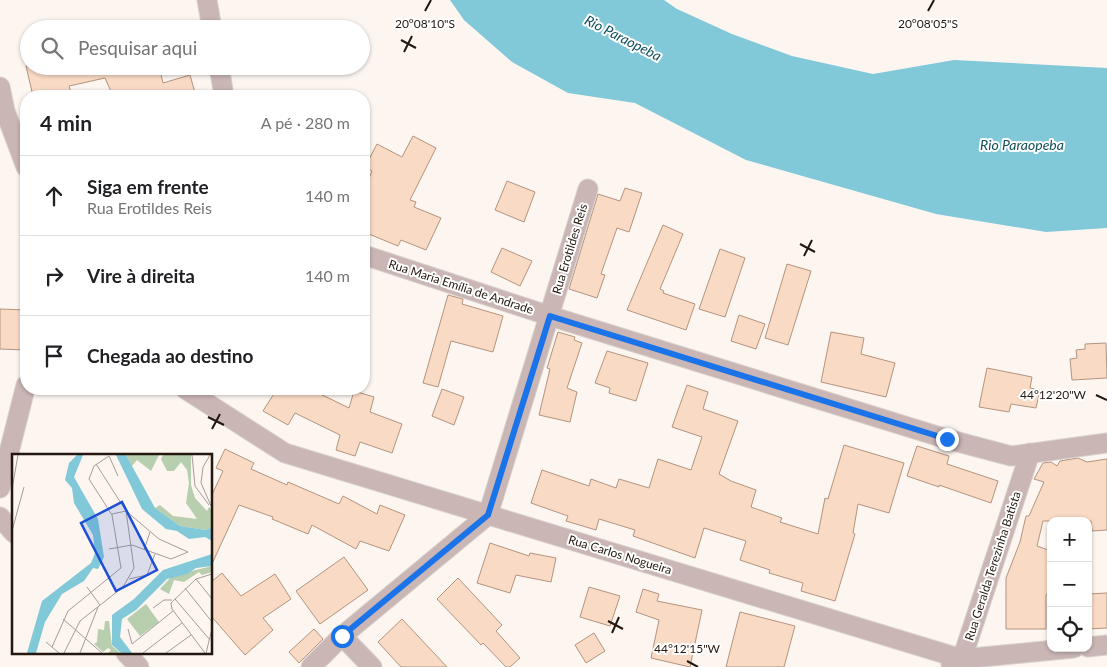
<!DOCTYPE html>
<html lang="pt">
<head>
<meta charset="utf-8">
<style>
  :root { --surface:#fff; --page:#f6f6f6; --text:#202124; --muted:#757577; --line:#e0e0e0 }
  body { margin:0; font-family:Lato,sans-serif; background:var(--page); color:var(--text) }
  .controls { position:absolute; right:15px; bottom:15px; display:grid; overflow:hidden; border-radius:10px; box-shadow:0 1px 4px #0004 }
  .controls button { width:45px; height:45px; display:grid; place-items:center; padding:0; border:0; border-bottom:1px solid var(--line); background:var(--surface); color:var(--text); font:25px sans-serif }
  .stop { position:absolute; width:15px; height:15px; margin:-11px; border:4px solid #1a73e8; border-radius:50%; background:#fff }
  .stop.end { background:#1a73e8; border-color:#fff; box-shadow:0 1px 5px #0008 }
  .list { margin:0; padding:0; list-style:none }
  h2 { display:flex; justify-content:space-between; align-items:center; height:65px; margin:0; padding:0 20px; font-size:21px }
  h2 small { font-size:16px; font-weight:400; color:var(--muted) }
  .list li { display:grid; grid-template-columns:32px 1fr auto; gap:15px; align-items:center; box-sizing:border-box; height:80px; padding:0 20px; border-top:1px solid var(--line) }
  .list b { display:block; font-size:19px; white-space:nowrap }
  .list p { margin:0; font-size:16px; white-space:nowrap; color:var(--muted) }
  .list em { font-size:16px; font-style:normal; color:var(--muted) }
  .icon { flex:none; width:28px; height:28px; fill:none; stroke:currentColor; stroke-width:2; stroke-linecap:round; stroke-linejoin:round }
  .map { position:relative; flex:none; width:1107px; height:667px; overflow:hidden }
  .search { position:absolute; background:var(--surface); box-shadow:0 1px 4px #0004; left:20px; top:20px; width:350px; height:55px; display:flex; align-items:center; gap:12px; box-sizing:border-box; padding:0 18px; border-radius:28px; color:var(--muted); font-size:19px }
  .panel { position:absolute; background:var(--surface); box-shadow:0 1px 4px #0004; left:20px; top:90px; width:350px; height:305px; border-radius:20px }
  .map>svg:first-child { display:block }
  .water { fill:#81c8d8 }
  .building { fill:#f9dac5; stroke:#b3947e }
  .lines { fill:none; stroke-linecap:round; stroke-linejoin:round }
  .street-casing { stroke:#d9d1cc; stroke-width:21 }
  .street { stroke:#c9b6b5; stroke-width:19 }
  .route { stroke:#1a73e8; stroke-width:6 }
  .ticks { fill:none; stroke:#23170f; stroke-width:2 }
  .labels { text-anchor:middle; stroke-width:4; stroke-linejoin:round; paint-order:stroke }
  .street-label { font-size:12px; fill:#23170f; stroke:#fff }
  .water-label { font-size:14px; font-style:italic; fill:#104e5a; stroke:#fff }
  .inset-road { fill:none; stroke:#a59c96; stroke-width:1 }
  .view { fill:#1d4ed8; fill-opacity:0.15; stroke:#1d4ed8; stroke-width:2.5 }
  .inset-edge { fill:none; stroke:#23170f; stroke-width:2.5 }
  .ticks-label { font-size:12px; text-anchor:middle; fill:#23170f; stroke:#fff; stroke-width:4; stroke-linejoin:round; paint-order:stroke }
</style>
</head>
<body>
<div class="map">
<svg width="1107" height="667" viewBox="0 0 1107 667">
  <rect width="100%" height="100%" fill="#fcf5f0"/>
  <path class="water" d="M450,0H664L677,9L732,34L792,56L873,74L954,60L1107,68V228L1046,232L936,214L746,160L635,103L568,93L512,62L464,20Z"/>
  <path class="building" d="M26,66H159L163,83L190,75L196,96H113L105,78L69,86L72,96H33Z
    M413,136L436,148L410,200L416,202L414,207L441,218L426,250L401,240L398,246L364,232V191L372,171L365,167L377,144L402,157Z
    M507,181L535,192L524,222L495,210Z
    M625,188L642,193L629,232L617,228L601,274L605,275L597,298L569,289L598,194L620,201Z
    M663,225L683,234L660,289L664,291L663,293L695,304L686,330L627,310Z
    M502,248L532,261L520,286L491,272Z
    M720,249L745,258L725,317L699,309Z
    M787,264L811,271L788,345L765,338Z
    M448,295L463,299L462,304L503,316L493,352L451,341L438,387L423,383Z
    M0,309L26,310L25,350L0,349Z
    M739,315L765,324L756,349L731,341Z
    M558,332L575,337L574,340L582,343L567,388L577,392L570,422L539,415L550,369L547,368Z
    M831,332L864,338L861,354L895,363L886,397L821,382Z
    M1106,343L1107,378L1072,380L1070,359L1077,358L1076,350L1085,349V344Z
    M607,351L648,363L636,401L609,393L610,388L595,383Z
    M987,368L1032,377L1030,388L1040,390L1036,408L1011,404L1009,412L979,407Z
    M687,385L708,392L703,409L738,421L719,474L731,481L756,490L751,507L782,518L780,522L818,534L825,498L828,499L844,445L904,463L889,513L858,504L853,533L855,534L835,601L801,591L803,583L769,573L770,570L740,560L746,541L704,528L695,558L633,536L635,530L599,519L596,530L566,521L568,516L531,503L542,470L589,486L591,479L616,488L619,479L649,488L658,459L691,470L702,437L672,427Z
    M277,389H310L349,408L354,391L374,397L370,412L402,424L392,453L360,442L355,456L336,450L340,435L295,413L288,425L263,411Z
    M442,389L464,397L454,425L432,416Z
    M917,446L949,456L947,464L998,481L991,503L939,485V487L907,476Z
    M225,449L254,463L251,469L287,485L288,482L339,504L343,496L377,514L380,505L405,515L389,551L360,541L356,549L312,525L308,534L272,519L273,517L239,505L211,566V497L223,471L216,468Z
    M1078,458L1087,462L1107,459V530L1092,531L1091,521H1043L1037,546L1051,551V585L1046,596V629H1006V578L1020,542L1026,516H1029L1044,482L1034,479L1043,463L1051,462L1057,466L1060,461Z
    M490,543L529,556L530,553L556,558L551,582L516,575L510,593L477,583Z
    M344,557L368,590L320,624L296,591Z
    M222,573L241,596L275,574L291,599L263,618L273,630L245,655L211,616V582Z
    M458,578L502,625L496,631L520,658L510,667H506L483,643L481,645L437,599Z
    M589,587L620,596L610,626L580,617Z
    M643,589L659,594L657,601L702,610L690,667L651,658L659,620L636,612Z
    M1107,593V628L1088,629V594Z
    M740,612L795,626L784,667H726Z
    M402,619L447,667H401L378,642Z
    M314,629L323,639L299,663L289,652Z
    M594,633L605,651L586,663L575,645Z"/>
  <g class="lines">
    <g class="street-casing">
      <path id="street" d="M207,0L212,29
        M219,66L224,96
        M0,87L5,111L26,167
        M364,255L550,316L947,439L1011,456L1107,443
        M185,389L285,453L962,659L1074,648
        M0,488L26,385
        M0,517L14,533
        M342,636L372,667
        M1088,647L1107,645
        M126,653L139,667
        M951,664L962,659L1030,453
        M311,667L342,636L488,515L588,189"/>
    </g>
    <use href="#street" class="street"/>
  </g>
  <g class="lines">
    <path class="route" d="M342,636L488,515L550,316L947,439"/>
  </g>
  <path class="ticks" d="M425,11L431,0M928,11L934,0M401,40L416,48M404,52L412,36M800,244L815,252M804,256L812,240M1096,395L1107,400M208,417L224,425M212,429L220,414M608,621L623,629M612,633L619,617M687,661L698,667"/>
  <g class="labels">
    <g class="street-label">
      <text transform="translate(570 249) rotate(-73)" y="4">Rua Erotildes Reis</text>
      <text transform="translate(461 287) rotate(18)" y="4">Rua Maria Emília de Andrade</text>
      <text transform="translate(620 555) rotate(17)" y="4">Rua Carlos Nogueira</text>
      <text transform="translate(993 566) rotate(-72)" y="4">Rua Geralda Terezinha Batista</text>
    </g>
    <g class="water-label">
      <text transform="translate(623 38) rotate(27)" y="5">Rio Paraopeba</text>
      <text x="1022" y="150">Rio Paraopeba</text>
    </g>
  </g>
  <g transform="translate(12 454)">
    <rect width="200" height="200" fill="#fcf5f0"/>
    <path d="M114,1H147L139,17L125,6L120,12ZM151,1H179V31L183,44L195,57L197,53L200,56V73L194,76L168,72L143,54L148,51L161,62L185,65L174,49L177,29L175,16L169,8L162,17H155L149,5ZM200,112V118L190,121L187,118L172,128L162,126L157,140L148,135L160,122ZM134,150L147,168L128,182L115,165ZM93,167H97L100,192L108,199H96L99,196L96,194L91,198L82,190L85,188L86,175L92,176Z" fill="#b7ceaf"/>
    <path d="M65,1H71L62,23L86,65L92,103L86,115L81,114L72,127L50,140L33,168L24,199H15L30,147L79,109L83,99L81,81L62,49L60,34L53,26L57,9ZM104,1H114L143,54L168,72L194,76L200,73V87L193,83L177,85L165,77L154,75L130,55ZM200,100V112L184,114L175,120L155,125L124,156L110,165L108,183L120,199H109L100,191V161L122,145L151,116Z" fill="#81c8d8"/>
    <path class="inset-road" d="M180,1L183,32L197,51M198,1L191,13L189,29L200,54M0,35L6,1M0,77L12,33M97,95L120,91L159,105L176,98L147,85L114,57L100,60M132,96L138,78M117,125L135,121L143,100M184,125L200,145M75,133L88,151M173,134L200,168M163,145L198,186M141,154L152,146H160M51,165L90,199M116,175L120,190M34,188L47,199M120,190L161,157M40,193L56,157L109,114L100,61L77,25L82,12L97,2L106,22M52,199L68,167L111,133L122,114L114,57L84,10M68,199L86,153M131,199L170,169M154,199L179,181M193,199L160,155L159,149L184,125L200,120M194,199L200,175"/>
    <path class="view" d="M110,48L145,116L104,137L69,69Z"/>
    <rect width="200" height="200" class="inset-edge"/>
  </g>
  <g class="ticks-label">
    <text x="425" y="28">20°08'10"S</text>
    <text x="928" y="28">20°08'05"S</text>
    <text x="1053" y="399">44°12'20"W</text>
    <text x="687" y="653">44°12'15"W</text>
  </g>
</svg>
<div class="controls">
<button>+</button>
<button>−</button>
<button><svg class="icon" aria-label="locate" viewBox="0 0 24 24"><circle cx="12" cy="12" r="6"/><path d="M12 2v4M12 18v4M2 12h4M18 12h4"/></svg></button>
</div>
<div class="stop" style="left:342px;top:636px"></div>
<div class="stop end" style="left:947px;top:439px"></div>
<div class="search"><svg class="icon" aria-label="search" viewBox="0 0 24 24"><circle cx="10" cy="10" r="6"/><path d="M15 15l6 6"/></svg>Pesquisar aqui</div>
<section class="panel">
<h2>4 min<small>A pé · 280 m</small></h2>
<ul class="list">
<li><svg class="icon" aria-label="ahead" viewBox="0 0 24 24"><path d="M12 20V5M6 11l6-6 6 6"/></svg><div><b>Siga em frente</b><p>Rua Erotildes Reis</p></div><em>140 m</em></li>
<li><svg class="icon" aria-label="right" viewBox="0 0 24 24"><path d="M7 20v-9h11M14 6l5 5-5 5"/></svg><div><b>Vire à direita</b></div><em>140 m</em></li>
<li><svg class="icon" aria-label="arrive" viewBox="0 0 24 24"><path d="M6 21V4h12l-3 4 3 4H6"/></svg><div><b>Chegada ao destino</b></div></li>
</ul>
</section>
</div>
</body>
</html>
